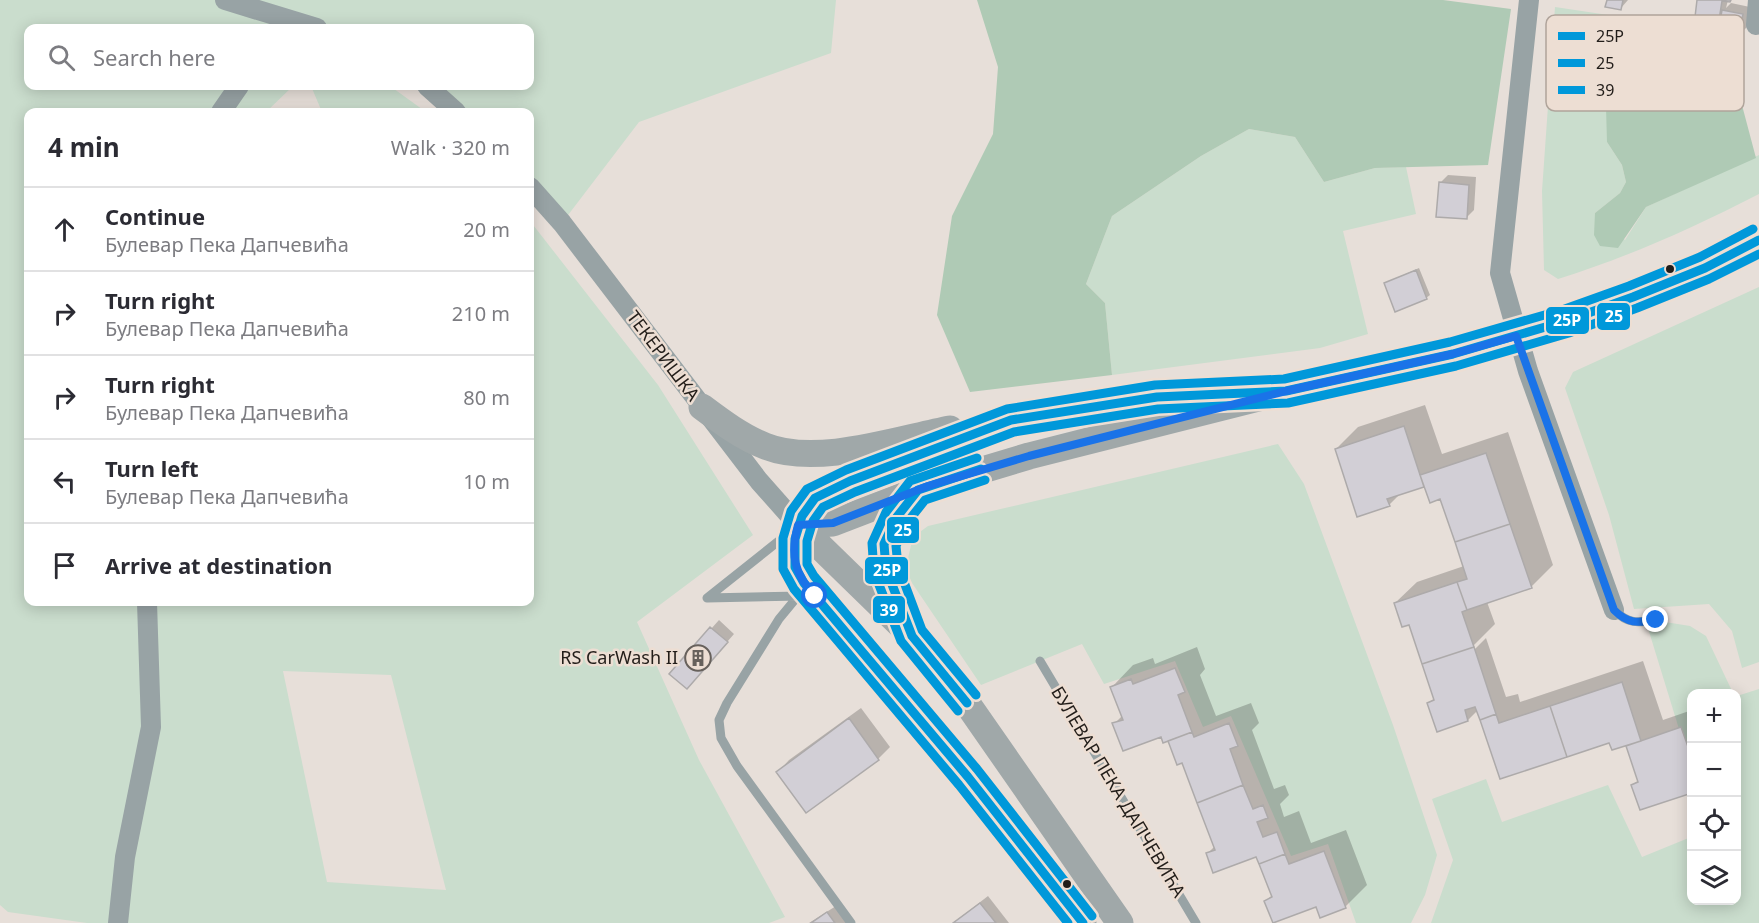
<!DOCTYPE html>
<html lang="en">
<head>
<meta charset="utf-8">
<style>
  :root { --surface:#fff; --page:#f7f7f7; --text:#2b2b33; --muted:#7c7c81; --line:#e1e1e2 }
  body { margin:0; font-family:"Noto Sans",sans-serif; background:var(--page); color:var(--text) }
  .controls { position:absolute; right:18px; bottom:18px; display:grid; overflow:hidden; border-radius:12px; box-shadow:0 3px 15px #0003 }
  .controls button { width:54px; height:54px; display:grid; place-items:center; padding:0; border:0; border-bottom:2px solid var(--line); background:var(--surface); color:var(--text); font:30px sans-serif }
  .stop { position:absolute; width:18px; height:18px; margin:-14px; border:4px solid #1a73e8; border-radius:50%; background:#fff }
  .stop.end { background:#1a73e8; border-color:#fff; box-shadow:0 2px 6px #0008 }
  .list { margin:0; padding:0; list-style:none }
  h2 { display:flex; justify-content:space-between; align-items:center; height:78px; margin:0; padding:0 24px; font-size:26px }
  h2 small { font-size:20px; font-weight:400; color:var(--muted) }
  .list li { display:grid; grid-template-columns:39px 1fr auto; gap:18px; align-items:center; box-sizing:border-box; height:84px; padding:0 24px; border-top:2px solid var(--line) }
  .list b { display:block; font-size:22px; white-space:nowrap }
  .list p { margin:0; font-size:20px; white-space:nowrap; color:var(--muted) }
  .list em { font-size:20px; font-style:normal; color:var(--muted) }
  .icon { flex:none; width:33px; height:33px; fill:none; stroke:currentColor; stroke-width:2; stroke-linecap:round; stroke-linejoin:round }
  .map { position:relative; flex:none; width:1759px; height:923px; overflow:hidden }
  .search { position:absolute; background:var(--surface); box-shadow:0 3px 15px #0003; left:24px; top:24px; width:510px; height:66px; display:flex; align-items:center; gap:15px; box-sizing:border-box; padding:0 21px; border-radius:12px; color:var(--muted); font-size:22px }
  .panel { position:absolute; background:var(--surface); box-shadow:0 3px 15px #0003; left:24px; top:108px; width:510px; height:498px; border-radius:12px }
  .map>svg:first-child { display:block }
  .green { fill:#caddcd; fill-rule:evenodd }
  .forest { fill:#afcab5 }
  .shadow { fill:#0003 }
  .building { fill:#d2cfd6; stroke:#adaaaa; stroke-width:1.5 }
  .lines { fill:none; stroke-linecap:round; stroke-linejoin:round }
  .lane { stroke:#98a3a5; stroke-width:9 }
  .street { stroke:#98a3a5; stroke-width:20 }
  .secondary { stroke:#a0a8a9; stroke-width:27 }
  .bus-1-casing { stroke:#edded3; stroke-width:14 }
  .bus-2-casing { stroke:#edded3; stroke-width:14 }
  .bus-3-casing { stroke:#edded3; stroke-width:14 }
  .bus-1 { stroke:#0098da; stroke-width:9 }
  .bus-2 { stroke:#0098da; stroke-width:9 }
  .bus-3 { stroke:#0098da; stroke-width:9 }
  .route { stroke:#1a73e8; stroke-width:8 }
  .bus-dot { fill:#221d19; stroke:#edded3; stroke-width:2 }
  .labels { text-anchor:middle; stroke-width:5; stroke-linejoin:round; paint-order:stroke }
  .street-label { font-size:18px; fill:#221d19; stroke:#edded3 }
  .poi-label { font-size:18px; fill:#221d19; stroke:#edded3; text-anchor:end }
  .key { fill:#edded3; stroke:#b0a49b; stroke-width:1.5 }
  .key-label { font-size:16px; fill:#221d19 }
  .line-badge { stroke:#edded3; stroke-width:2 }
  .badge-label { font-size:16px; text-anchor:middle; font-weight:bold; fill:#fff }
</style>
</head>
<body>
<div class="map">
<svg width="1759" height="923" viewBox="0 0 1759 923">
  <rect width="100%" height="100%" fill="#e7dfd9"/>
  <path class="green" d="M0,0H836L831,53L639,122L562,223L530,187V112H455L427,86H530V28H310L274,17L283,28H28V86H293L266,112H28V602H530V221L658,385L753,535L637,622L699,760L785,917L769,923H87L8,912L0,905ZM283,671L391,675L446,890L327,882Z
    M1555,7L1615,16L1609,39L1607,142L1622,165L1626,182L1620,193L1595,213L1625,240L1646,207L1759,155V194C1693,228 1628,257 1558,279L1544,270L1542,191Z
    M311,86H390L426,112H322Z
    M1249,129L1295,137L1324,182L1375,168L1406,167L1416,214L1343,231L1368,334L1320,348L1112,375L1105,303L1086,284L1112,216L1201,156Z
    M1759,287V662L1742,668L1732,631L1709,604L1634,609L1609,515L1565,388L1573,372Z
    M1278,444L1304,484L1393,725L1437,855L1425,895L1411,923H1356L1328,844L1291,856L1231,716L1203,727L1175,661L1104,684L1082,644L981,685L910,580L908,558L913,537L928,526Z
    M1665,622L1690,626L1706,636L1733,693L1692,694L1691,768L1647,625Z
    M1759,689V923H1431L1453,860L1432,799L1486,779L1502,822L1608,785L1642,857L1691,837L1692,900H1736L1737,696Z"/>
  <path class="forest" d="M977,0H1443L1511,9L1488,165L1375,168L1324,182L1295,137L1249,129L1201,156L1112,216L1086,284L1105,303L1112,375L970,392L937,315L952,216L993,134L998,67Z
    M1615,16L1634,21L1682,51L1734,75L1756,158L1646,207L1618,248L1600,246L1594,235L1595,213L1620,193L1626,182L1622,165L1607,142L1605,72Z"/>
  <path class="shadow" d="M1608,0H1628L1621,8Z
    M1699,0H1731H1728L1726,8L1731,3L1750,7L1747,27L1739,35L1723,14L1718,18Z
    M1448,175L1476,177L1474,210L1466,218L1440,183Z
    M1419,268L1430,295L1426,298L1386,283Z
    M1425,405L1442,454L1508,432L1553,565L1531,587L1487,602L1495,624L1467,652L1470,654L1486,638L1506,697L1518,694L1520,702L1643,661L1663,720L1692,710V792L1633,785L1638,780L1627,744L1610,741L1500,777L1478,710L1468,720L1429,703L1435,697L1410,623L1395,603L1417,582L1464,566L1441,497L1425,485L1401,493L1389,505L1336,449L1358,427Z
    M719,620L734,634L694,680L671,674Z
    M1197,647L1205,669L1200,675L1216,716L1251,703L1259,723L1252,730L1274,789L1285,785L1289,795L1280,804L1284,817L1299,811L1311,843L1346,830L1367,885L1345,907L1266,901L1272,895L1257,855L1207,854L1215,846L1183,761L1168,740L1162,735L1114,724L1123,715L1112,687L1133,665L1153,658L1155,664Z
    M861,708L890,747L878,759L778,772L789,760Z
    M988,896L1009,923H953Z
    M836,906L847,923H809Z"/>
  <path class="building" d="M1607,0H1623L1621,10L1605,7Z
    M1697,0H1731L1730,2L1722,1L1719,20L1695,17Z
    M1722,10L1743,14L1739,37L1718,33Z
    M1439,182L1469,185L1467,219L1436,217Z
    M1416,270L1427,299L1395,312L1384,283Z
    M1404,426L1424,487L1387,499L1390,506L1357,517L1335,449Z
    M1486,453L1510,524L1455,542L1440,499L1430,503L1420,475Z
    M1510,524L1532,588L1467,610L1457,582L1467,579L1455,542Z
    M1457,582L1467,610L1462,612L1474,647L1422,664L1409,625L1402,627L1394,603Z
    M710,627L728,642L687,689L669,674Z
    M1474,647L1496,714L1480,720L1475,707L1465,710L1468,721L1437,732L1427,703L1434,700L1422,664Z
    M1175,668L1185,692L1178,695L1192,732L1163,743L1161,737L1123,751L1112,723L1123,720L1110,687L1131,679L1133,684Z
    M1622,682L1641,741L1612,750L1609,743L1567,757L1550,706Z
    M1550,706L1567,757L1500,779L1480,720L1496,714L1499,723Z
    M849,718L879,760L806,813L776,772Z
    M1229,723L1238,746L1230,749L1243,785L1197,803L1182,763L1177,765L1168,741L1192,732L1194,737Z
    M1681,727L1692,758V793L1640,810L1631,785L1638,782L1626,746Z
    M1243,785L1253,809L1263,805L1268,818L1257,822L1263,837L1277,832L1285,854L1259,864L1256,857L1213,873L1206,853L1215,850L1197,803Z
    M1324,851L1346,908L1320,918L1316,907L1273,923L1264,901L1272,897L1259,864L1285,854L1289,864Z
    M980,903L996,923H953Z
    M827,912L835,923H811Z"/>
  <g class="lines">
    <path class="lane" d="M798,596L779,619L727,703L719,720L721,738L737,766L851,923
      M707,598L790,532
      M707,598L801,596
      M1614,610C1628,624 1637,623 1656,620
      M1040,661L1196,923"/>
    <path class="street" d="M225,0L317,28
      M1529,0L1500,273L1528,371L1614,610
      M1756,25L1758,0
      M427,86L456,112
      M221,112L239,86
      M530,187L562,223L759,481L798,525
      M118,923L125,857L151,727L147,602"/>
    <path class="secondary" d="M702,407C722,422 742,437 765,446C816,467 898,439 950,429
      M798,525L833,523L929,486L1029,456L1286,391L1453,354L1566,321L1705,268L1759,240
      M798,525L912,636L962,696L1120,923
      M906,621C878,558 875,546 917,490
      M1083,923L968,777L804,583C785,553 794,511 825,492L1011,420L1157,397L1286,391"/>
    <g class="bus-1-casing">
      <path id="bus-1" d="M967,703L912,636L886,569L884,544L896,518L918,490L981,469
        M1083,923L968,777L804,583L795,567V539L802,516L815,498L850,481L1011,420L1157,397L1286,391L1453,354L1566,321L1633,297L1705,268L1759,240"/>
    </g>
    <g class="bus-2-casing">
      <path id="bus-2" d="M976,695L922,630L898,566L896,546L906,524L925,500L985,480
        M1092,916L977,769L814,576L807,564V541L813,521L823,507L855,492L1014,432L1158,409L1288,403L1456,366L1569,333L1637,308L1709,279L1759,254"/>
    </g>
    <g class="bus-3-casing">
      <path id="bus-3" d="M958,711L901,641L874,572L872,543L886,512L910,481L977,458
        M1068,923L959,785L794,589L783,569V538L791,511L807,489L846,470L1007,409L1155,385L1284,379L1450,342L1562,310L1629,286L1700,257L1753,229"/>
    </g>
    <use href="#bus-1" class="bus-1"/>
    <use href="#bus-2" class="bus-2"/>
    <use href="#bus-3" class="bus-3"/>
  </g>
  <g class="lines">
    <path class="route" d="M815,596C794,574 790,554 798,525L833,523L928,486L1029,456L1286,391L1453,354L1516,336L1614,610C1628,624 1637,623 1656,620"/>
  </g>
  <defs>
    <g id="building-ring" transform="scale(1.35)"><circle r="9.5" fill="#edded3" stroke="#67615c" stroke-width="1.5"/><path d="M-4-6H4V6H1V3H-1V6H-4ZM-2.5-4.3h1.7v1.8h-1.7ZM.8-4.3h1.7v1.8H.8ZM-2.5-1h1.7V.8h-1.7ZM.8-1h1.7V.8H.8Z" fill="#67615c"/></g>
  </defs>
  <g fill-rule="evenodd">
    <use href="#building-ring" x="698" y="658"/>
  </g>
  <g class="bus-dot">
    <circle cx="1670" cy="269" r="5"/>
    <circle cx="1067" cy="884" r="5"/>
  </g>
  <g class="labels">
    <g class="street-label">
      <text transform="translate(663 356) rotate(53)" y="6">ТЕКЕРИШКА</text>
      <text transform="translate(1118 792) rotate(59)" y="6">БУЛЕВАР ПЕКА ДАПЧЕВИЋА</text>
    </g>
    <g class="poi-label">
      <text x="678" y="664">RS CarWash II</text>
    </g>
  </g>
  <rect x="1546" y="15" width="198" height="96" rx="9" class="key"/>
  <rect x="1558" y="32" width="27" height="8" fill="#0098da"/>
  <rect x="1558" y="59" width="27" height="8" fill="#0098da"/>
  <rect x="1558" y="86" width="27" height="8" fill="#0098da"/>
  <g class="key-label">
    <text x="1596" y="42">25P</text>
    <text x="1596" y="69">25</text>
    <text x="1596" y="96">39</text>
  </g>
  <g class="line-badge">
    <rect x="1596" y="302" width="35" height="29" rx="6" fill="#0098da"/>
    <rect x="1545" y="306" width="45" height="29" rx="6" fill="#0098da"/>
    <rect x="886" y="516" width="34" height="28" rx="6" fill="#0098da"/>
    <rect x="864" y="556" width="45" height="29" rx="6" fill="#0098da"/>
    <rect x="872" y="595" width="34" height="29" rx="6" fill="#0098da"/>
  </g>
  <g class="badge-label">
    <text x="1614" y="322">25</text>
    <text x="1567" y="326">25P</text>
    <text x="903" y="536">25</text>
    <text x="887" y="576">25P</text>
    <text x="889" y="616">39</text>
  </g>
</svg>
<div class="controls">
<button>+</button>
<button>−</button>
<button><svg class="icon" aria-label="locate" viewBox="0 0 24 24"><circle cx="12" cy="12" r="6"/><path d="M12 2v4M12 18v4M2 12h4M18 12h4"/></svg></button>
<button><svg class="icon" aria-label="layers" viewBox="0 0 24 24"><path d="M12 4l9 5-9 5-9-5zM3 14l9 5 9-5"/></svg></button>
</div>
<div class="stop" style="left:815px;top:596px"></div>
<div class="stop end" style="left:1656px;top:620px"></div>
<div class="search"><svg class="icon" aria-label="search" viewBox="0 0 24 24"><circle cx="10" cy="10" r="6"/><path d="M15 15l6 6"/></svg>Search here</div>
<section class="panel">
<h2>4 min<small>Walk · 320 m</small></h2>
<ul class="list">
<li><svg class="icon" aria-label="ahead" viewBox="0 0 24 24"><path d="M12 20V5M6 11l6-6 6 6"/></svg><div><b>Continue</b><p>Булевар Пека Дапчевића</p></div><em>20 m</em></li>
<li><svg class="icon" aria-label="right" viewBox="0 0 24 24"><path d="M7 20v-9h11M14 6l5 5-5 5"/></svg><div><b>Turn right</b><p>Булевар Пека Дапчевића</p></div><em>210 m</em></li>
<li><svg class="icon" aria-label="right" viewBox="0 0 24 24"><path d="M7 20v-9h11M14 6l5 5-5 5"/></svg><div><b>Turn right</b><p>Булевар Пека Дапчевића</p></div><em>80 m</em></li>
<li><svg class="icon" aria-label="left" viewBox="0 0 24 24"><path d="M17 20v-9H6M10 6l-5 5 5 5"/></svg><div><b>Turn left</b><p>Булевар Пека Дапчевића</p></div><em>10 m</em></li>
<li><svg class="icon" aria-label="arrive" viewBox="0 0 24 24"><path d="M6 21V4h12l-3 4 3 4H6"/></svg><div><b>Arrive at destination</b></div></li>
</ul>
</section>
</div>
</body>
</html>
